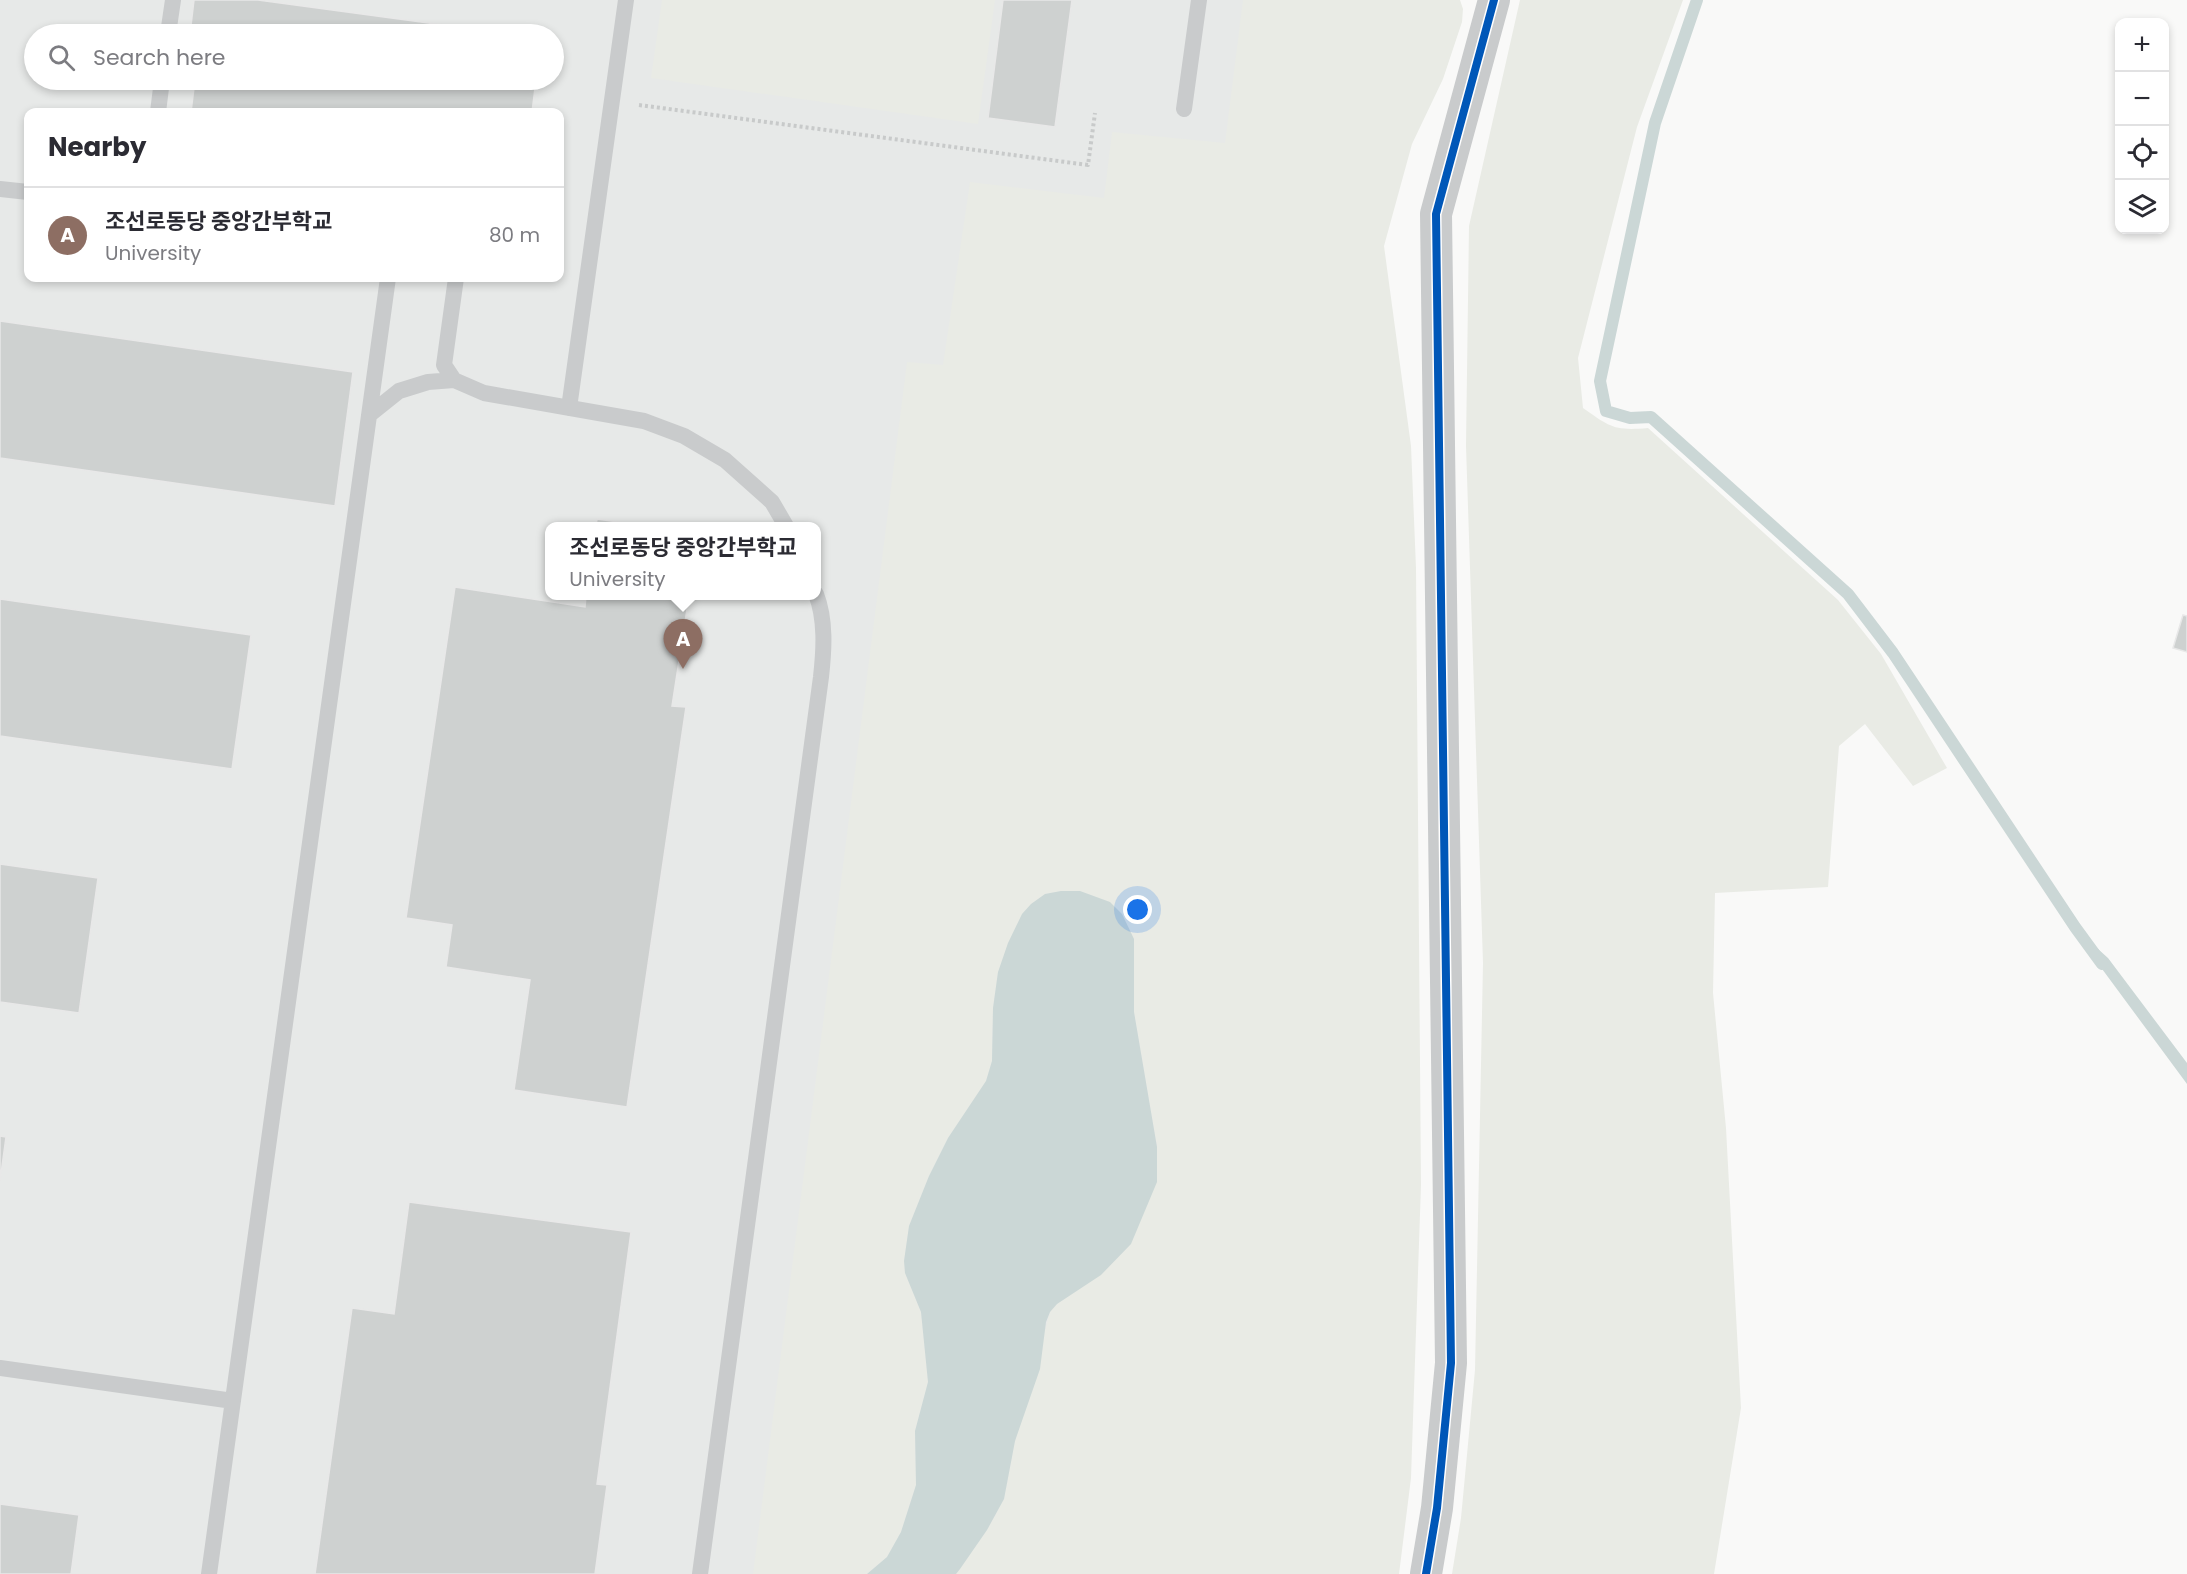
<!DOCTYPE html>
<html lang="en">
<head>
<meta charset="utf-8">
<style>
  :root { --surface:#fff; --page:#f2f2f3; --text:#2b2b33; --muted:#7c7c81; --line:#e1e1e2; --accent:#0f766e }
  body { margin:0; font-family:Poppins,"Noto Sans KR",sans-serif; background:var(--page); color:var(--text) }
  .controls { position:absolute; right:18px; top:18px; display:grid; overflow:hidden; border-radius:12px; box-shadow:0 3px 9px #0003 }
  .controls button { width:54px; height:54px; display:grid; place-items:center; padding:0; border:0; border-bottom:2px solid var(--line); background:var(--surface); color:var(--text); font:30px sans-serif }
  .you { position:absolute; left:1138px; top:910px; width:21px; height:21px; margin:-15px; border:4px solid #fff; border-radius:50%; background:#1a73e8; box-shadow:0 0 0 9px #1a73e833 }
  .badge { display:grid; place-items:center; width:39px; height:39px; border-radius:50%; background:var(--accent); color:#fff; font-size:20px; font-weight:700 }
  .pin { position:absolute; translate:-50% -50px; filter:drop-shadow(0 2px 3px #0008) }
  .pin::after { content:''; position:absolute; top:32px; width:21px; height:18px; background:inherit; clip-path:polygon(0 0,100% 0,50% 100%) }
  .popup { position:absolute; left:545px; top:522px; width:276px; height:78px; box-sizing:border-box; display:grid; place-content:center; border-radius:12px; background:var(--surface); filter:drop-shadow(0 2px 4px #0005); font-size:20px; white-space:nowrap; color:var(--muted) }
  .popup b { font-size:22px; color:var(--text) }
  .popup::after { content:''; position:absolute; left:50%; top:100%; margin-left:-12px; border:12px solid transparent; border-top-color:var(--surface) }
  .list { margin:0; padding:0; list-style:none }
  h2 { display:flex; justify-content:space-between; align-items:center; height:78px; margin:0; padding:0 24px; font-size:26px }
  h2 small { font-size:20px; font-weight:400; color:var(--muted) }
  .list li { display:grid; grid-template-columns:39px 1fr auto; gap:18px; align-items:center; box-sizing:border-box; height:96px; padding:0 24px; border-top:2px solid var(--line) }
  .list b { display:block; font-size:22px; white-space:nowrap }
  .list p { margin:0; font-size:20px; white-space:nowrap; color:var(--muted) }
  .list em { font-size:20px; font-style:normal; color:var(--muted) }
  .icon { flex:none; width:33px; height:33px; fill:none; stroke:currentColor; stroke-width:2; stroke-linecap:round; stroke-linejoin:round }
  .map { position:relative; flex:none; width:2187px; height:1574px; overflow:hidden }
  .search { position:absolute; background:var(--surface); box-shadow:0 3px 9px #0003; left:24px; top:24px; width:540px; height:66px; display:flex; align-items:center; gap:15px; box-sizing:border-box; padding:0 21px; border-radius:33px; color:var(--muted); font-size:22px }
  .panel { position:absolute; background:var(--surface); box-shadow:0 3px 9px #0003; left:24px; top:108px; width:540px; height:174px; border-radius:12px }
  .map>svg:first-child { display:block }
  .built { fill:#e7e9e8; fill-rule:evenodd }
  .green { fill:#e9ebe5 }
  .water { fill:#cbd7d6 }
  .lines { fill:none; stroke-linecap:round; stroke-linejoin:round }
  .stream { stroke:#cbd7d6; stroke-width:12 }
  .building { fill:#ced1d0; stroke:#e8e8e8; stroke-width:1.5 }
  .path { stroke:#c8caca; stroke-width:4; stroke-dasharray:3 3; stroke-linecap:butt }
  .lane { stroke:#c9cbcc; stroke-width:16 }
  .street { stroke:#c9cbcc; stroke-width:32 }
  .cycleway-casing { stroke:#fff; stroke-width:11 }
  .cycleway { stroke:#0057b8; stroke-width:8 }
</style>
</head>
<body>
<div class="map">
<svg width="2187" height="1574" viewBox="0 0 2187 1574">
  <rect width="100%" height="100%" fill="#f9f9f8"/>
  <path class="built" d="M0,0H1458L1364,233L1173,1574H0ZM34,34H554V80H34ZM28,112H560V278H28ZM550,526H816V596H550Z"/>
  <path class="green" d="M662,0H995L978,124L651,78Z
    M1243,0H1460L1463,9L1462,22L1443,79L1412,144L1384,246L1411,446L1416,568L1421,1185L1411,1478L1399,1574H956L987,1530L1004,1499L1015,1441L1050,1312L1157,1147L1134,1012V939L1080,891H1061L1045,894L998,972L993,1008L992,1061L986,1081L948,1138L929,1176L909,1226L904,1261L905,1273L921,1312L928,1382L915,1432L916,1485L901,1532L887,1557L867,1574H753L907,362L943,365L970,182L1104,198L1112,132L1225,143Z
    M1520,0H1683L1637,127L1578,358L1583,408C1610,427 1614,431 1648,428L1838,600L1881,654L1947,768L1913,786L1865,724L1839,746L1828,887L1715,893L1713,993L1726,1128L1741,1408L1714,1574H1452L1461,1518L1475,1370L1483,963L1466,446L1469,226Z"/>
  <path class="water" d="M1061,891H1080L1110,902L1122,914L1134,939V1012L1157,1147V1182L1131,1244L1101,1275L1057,1304L1050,1312L1046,1322L1040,1369L1015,1441L1004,1499L987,1530L960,1569L956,1574H867L887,1557L901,1532L916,1485L915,1431L928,1382L921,1312L905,1273L904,1261L909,1226L929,1176L948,1138L986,1081L992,1061L993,1008L998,972L1008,943L1022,914L1031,904L1045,894Z
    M2098,949L2108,958L2187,1063V1084L2091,954Z"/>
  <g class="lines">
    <path class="stream" d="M1697,0L1655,123L1600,381L1606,411L1630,418L1651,417L1848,594L1893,653L2075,927L2102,964"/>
  </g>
  <path class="building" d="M194,0H258L473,29V34H190Z
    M1003,0H1072L1055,127L988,118Z
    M195,80H536L532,112H191Z
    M0,321L353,372L335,506L0,458Z
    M597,519L646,526H596Z
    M455,587L585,607L586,596H689L672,706L686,707L627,1107L514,1090L530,980L446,967L452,925L406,918Z
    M0,599L251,635L232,769L0,736Z
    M2183,615L2187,616V652L2173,648Z
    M0,864L98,878L79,1013L0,1002Z
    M0,1136L6,1137L0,1181Z
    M409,1202L631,1232L597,1484L607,1485L595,1574H315L352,1308L394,1314Z
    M0,1504L79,1515L71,1574H0Z"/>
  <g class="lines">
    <path class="path" d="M639,105L1088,165L1095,113"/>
    <path class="lane" d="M168,34L173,0
      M1184,109L1199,0
      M158,112L162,80
      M0,189L28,192
      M456,278L444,365L454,380L484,393L644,421L684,436L725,460L772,502L786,526
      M569,408L626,0
      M369,415L399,391L428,382L454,380
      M0,1368L233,1401
      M209,1574L388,278
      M700,1574L821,677C824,650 826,620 816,594"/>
    <path class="street" d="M1426,1574L1437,1508L1451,1363L1436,214L1494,0"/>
    <g class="cycleway-casing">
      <path id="cycleway" d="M1426,1574L1437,1508L1451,1363L1436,214L1494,0"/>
    </g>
    <use href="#cycleway" class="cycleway"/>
  </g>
</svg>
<div class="controls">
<button>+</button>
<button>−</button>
<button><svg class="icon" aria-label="locate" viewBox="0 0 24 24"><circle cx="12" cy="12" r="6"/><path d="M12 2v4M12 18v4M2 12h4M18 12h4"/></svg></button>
<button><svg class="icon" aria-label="layers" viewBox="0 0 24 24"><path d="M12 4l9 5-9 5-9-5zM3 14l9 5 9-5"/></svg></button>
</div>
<div class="you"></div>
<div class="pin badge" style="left:683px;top:669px;background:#8d6e63">A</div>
<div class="popup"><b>조선로동당 중앙간부학교</b>University</div>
<div class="search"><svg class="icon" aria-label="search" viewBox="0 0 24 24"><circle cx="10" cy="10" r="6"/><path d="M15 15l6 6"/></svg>Search here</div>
<section class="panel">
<h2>Nearby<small></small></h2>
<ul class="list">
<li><span class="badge" style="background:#8d6e63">A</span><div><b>조선로동당 중앙간부학교</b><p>University</p></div><em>80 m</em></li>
</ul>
</section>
</div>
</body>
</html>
